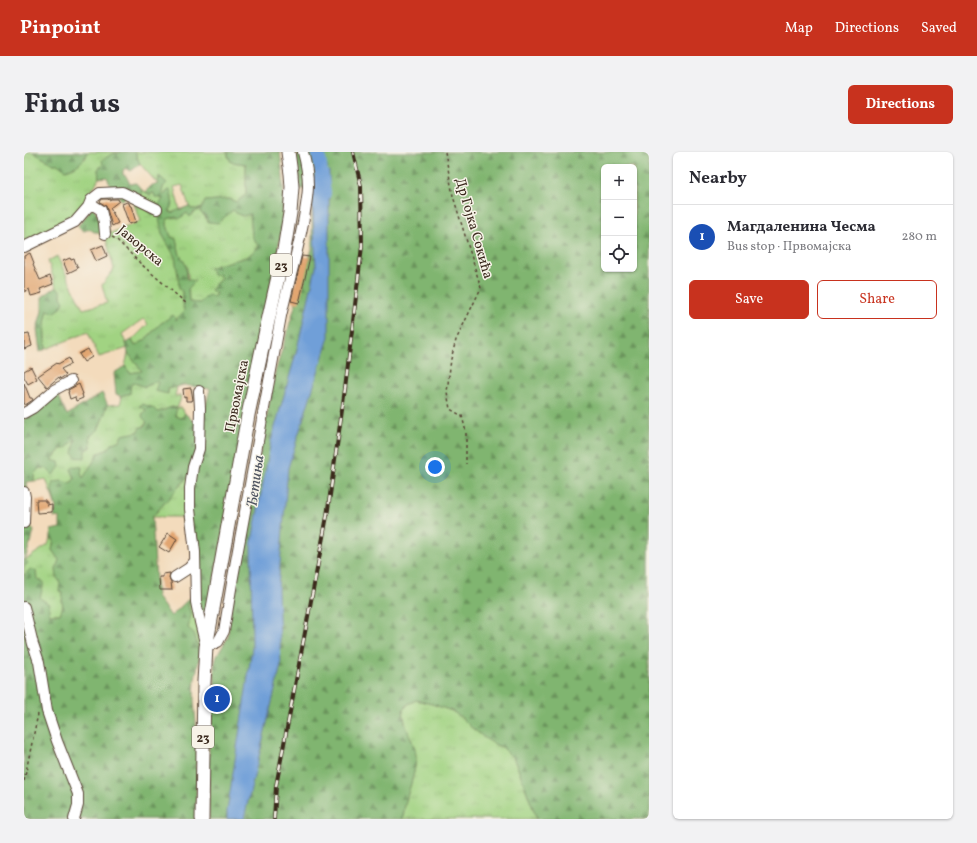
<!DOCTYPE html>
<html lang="en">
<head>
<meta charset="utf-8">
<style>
  :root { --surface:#fff; --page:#f2f2f3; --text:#2b2b33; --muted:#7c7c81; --line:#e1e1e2; --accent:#c8321e }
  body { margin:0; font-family:Vollkorn,serif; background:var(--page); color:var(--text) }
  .controls { position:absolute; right:12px; top:12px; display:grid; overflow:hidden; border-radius:6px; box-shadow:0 1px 3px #0004 }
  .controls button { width:36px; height:36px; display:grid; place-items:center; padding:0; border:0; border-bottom:1px solid var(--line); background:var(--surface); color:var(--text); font:20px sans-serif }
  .you { position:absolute; left:411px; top:315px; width:14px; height:14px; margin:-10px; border:3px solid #fff; border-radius:50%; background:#1a73e8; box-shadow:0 0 0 6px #1a73e833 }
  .badge { display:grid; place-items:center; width:26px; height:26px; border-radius:50%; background:var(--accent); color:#fff; font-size:13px; font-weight:700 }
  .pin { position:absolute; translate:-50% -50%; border:2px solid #fff; box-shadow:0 1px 4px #0006 }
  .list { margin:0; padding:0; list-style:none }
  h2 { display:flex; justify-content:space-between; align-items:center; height:52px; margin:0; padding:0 16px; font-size:17px }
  h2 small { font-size:13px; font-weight:400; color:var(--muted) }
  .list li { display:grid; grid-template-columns:26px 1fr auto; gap:12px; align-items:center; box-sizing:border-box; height:64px; padding:0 16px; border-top:1px solid var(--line) }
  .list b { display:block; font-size:15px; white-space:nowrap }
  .list p { margin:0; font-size:13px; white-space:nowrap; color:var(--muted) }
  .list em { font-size:13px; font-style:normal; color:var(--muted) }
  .actions { display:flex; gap:8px; padding:12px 16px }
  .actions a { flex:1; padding:9px 0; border:1px solid var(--accent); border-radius:6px; text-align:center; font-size:14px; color:var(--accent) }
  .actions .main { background:var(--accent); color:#fff }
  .icon { flex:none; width:22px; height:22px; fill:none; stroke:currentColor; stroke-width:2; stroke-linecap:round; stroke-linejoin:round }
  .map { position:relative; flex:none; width:625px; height:667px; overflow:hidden; border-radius:6px }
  header { display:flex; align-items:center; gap:24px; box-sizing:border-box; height:56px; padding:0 20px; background:var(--accent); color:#fff }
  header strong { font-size:19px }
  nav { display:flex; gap:22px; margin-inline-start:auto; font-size:14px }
  .intro { display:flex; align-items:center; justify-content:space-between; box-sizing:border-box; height:96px; padding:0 24px }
  h1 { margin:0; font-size:28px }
  .button { padding:10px 18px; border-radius:6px; background:var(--accent); color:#fff; font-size:14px; font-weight:700 }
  main { display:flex; gap:24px; padding:0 24px }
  aside { flex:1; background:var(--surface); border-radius:6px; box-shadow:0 1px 3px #0004 }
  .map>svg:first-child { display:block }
  .grass { fill:url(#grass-tufts); stroke:#6e7e50 }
  .forest { fill:url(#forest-firs); stroke:#5e7047; fill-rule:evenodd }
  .water { fill:#6f9fd8; stroke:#55647b }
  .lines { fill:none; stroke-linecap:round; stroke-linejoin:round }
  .river { stroke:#6f9fd8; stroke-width:14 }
  .building { fill:#e2a671 }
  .minor-casing { stroke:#574536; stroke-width:12 }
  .major-casing { stroke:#574536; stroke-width:15 }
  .path { stroke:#574536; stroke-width:1.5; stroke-dasharray:3 3; stroke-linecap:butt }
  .minor { stroke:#fff; stroke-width:10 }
  .major { stroke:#fff; stroke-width:13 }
  .rail-casing { stroke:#3b2a1e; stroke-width:4 }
  .rail { stroke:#f7f3e8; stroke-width:2.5; stroke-dasharray:8; stroke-linecap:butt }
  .labels { text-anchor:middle; stroke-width:3; stroke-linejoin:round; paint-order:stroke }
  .shield { fill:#f7f3e8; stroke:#73665b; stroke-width:1 }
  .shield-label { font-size:13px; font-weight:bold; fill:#3b2a1e }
  .street-label { font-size:14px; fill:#3b2a1e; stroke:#f7f3e8 }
  .water-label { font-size:15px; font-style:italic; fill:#4d535f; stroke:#f7f3e8 }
</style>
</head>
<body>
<header>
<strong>Pinpoint</strong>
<nav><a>Map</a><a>Directions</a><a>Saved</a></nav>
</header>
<div class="intro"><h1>Find us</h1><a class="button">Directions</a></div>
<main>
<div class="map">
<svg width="625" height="667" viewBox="0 0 625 667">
  <defs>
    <pattern id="grass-tufts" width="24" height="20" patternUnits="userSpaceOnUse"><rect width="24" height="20" fill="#a1d382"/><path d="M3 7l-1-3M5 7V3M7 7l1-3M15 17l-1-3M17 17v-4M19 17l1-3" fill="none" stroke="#8cb570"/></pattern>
    <pattern id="forest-firs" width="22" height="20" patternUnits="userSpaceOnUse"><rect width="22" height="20" fill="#80b570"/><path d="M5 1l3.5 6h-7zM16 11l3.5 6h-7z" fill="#6a935b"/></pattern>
  </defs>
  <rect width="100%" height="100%" fill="#f7f3e8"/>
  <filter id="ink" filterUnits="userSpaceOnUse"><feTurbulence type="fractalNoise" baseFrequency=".025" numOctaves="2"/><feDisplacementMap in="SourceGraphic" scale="8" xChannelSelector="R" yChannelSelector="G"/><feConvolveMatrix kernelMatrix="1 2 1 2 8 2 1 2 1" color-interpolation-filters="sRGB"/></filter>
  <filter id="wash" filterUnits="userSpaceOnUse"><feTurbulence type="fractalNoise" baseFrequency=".012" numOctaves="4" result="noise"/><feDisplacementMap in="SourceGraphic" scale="16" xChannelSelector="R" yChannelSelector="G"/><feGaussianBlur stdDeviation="0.9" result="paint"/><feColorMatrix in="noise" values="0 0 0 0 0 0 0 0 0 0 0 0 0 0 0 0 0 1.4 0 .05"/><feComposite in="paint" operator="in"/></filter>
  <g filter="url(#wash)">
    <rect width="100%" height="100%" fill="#f3dbbc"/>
    <path class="grass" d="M0,0H9L29,12L61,7L64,0H98L88,2L79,13L74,17L75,26L58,56L54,70L0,94Z
      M111,0H204V4L207,10L222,12V43L212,50L205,47L182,49L177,57L176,60L180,63L184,70L209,58C215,64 219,65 226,62L228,84L235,95L223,105L193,113L186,116L195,122L197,127L191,132L187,138L192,141L189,145L176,151L165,150L164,122L162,113L156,103L152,87L147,85L143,73V67L164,61H169L176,57H167L165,54L158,33L150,35L156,58L147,61L145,58V37L140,43L138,41L139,35L134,32L116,12Z
      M118,38L127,43L128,41H131L139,47L135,55L140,61L138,82L151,104L154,123L155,136L158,140L160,159L152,168L149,164L136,172L121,188L111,194L108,188L124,172L119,167L98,182L104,196L75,205L64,180L22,197C21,187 19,168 24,159C26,154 33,149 37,145V139L32,135L24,109L33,104L59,157L83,151L78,133L90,117L82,87L73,80L79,74L78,71L87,81L117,69L105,41L108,39L116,42Z
      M104,201L119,219L106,221L101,214Z
      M132,229L134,230L144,242V237L153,235L151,244H157L156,249L153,256H157L161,261L159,265L155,266L151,263L152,256L148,255L134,260L115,254L122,258L118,263L119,266L123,269C115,282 112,281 98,283L96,288L89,291L83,298L74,301L70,309L59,327L57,322L47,317L51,326L48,330L44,331L38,329L28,339L32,355L22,327L10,329V322L16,316H22L29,323L26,309L37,297L53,286L61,298L67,295L66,284L74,278L84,253L96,252L98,245L107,232L111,231L121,235Z
      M169,319L164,357L158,365H128Z
      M26,386L30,388L28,398L35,408L32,417L39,441L38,450L39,454L36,462H25L16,447L0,424V415L4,411L1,408L24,393Z
      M163,449L177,459L178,469L176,502L164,476L167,463Z
      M392,548L408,552L428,559L438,566L448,576L472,593L478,595L489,606L493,614L498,627L513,667H379C380,646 391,627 392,606C392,593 384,583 381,571C380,567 380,562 379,558L384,552Z"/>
    <path class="forest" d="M9,0H64C59,10 53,15 42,18L33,12H29Z
      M98,0H111L116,12L107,19L102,16L99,18V23L102,24L106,32L112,31L118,38L117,42L108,39L105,41L98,49L93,42L84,43L83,34L86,33L83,25L75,26L74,17L79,13L78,8L88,2Z
      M204,0H256L259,25L260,52L258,76L182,471L177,459L163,450L167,463L164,476L170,481L176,502L171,527L170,548L173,583L172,667H0V422L1,423L6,417L12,419L13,427L20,430L16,446L25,452V462H36L39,454L38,450L39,441L35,439L36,430L33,426L32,417L35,408L28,398L30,388L26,386L27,378L36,376V366L30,365L32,355L28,339L29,330L38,329L44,331L48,330L51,326L47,317L51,314L58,315L57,322L59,326L70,309L74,301L83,298L89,291L96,288L98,283L114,280L116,275H120L123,270L119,266L118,263L122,258L115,254L118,252L128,255L134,260L148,255L153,256L151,263L155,266L159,265L161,261L170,270L179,265L186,237L160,233L144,237V242L131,239L134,230L132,229L121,235L111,231L107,232L106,242L99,243L98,245L92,242L90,221L101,214L106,221L118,219L104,201L102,191L108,188L111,194L121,188L136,172L149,163L152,168L160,159L158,140L155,136L154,123L151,105L138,82L135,66L139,61L135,55L129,63L124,59L131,51L135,53L139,47L131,45L130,41H128L127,43L121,40L128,33L134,32L135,24L143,31L139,35L138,41L140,43L146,37L149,53L145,58L147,61L165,54L167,57H177L169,61L166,65L163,61L155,67L152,65L143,67V73L147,85L152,87L156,103L162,113L163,127L171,129L164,137L165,150L176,151L184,143L190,145L192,141L187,138L191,132L197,127L195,122L190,124L186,116L193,113L223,105L235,95L228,84L226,62C219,65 215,64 209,58L194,71L184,70L180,63L176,60L181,49L205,47L212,50L222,43V12L207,10L204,4ZM169,319L164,357L158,365L160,378L167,382L174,438L147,464L133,445L128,365Z
      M274,0H625V667H513L498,627L493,614L489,606L478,595L472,593L462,587L448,576L438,566L428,559L408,552L392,548L384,552L379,558C380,562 380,567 381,571C384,583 392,593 392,606C391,627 380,646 379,667H185V587L191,546V529L190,514L193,504L204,485L205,468L251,221L288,97V55L286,40L282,37H276L273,7ZM580,15H610V117H580Z
      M69,55L78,71L79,74L73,80H70L66,77L60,79L56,77L54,74Z
      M32,135L37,139V145L40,150L37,156L30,161L24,158C20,171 20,184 22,197L16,200L13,177L18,159V145Z
      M78,241L84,253L74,278L66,284L67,295L61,298V306L52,305L49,301L52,287L41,297H37L27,308L35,310L36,315L29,323L22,316H16L10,322V329L2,330L7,375L10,379L1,408L4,411L0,415V267L10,256L34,242L43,263Z"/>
    <path class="water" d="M305,19V185L264,316L254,437L257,513L221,662L220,667H203V659L222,538L228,496L227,394L247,289L272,201L292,115L287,26Z"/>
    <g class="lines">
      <path class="river" d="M294,0L300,41"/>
    </g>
    <g id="blocks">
      <path class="building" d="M78,47H84L85,48L87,47H94L95,49L86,56L94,71L88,74L82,54L76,50Z
        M103,50L105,51L106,54H107L112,70L105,72L98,52Z
        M79,93L83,104L72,109L67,98Z
        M6,101L10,111L9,112L16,128L26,124L29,132L16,137L18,141L7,144L5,137L0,140V104Z
        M278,104L286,105L275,151L267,149Z
        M46,106L47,108L50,107L54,116L44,121L39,109Z
        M5,182L8,194L0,197V183Z
        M64,197L68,205L60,210L55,202Z
        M45,206L47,212L37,217L42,223L36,227L35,225L23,235L14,224L33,211L34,212Z
        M7,215L13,227L4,232L0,225V219Z
        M0,231L6,246H8L9,248L1,253L0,250Z
        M55,232L59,242H58L59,246L52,249L51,245L46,247L44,240H45L44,238Z
        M167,236L169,248H168V249H162V245L160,246L159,237Z
        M12,348H21V350H23V353L28,352V360L13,361Z
        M144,381L153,387L145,401L135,395Z
        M146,421L145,426L147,430L148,438H136L135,425H139V422Z"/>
    </g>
  </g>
  <g filter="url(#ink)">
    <use href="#blocks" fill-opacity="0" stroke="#574536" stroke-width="1"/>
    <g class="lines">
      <g class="minor-casing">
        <path id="minor" d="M64,55L67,48L76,41L98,40L133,57
          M0,95L51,70L64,55L69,53L77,58L80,71L81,82
          M175,239L176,256L175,297L169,315L166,336V357L171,400L172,450L176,470L182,495L194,490L200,479L209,425L257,164C264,133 273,102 279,71C281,59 284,45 284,34C284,22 282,11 279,0
          M0,261L9,256L30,238L47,229
          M0,340L1,345L0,371
          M151,425L165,416L171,409
          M0,455L9,492L15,510L23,559L33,589L54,642V653L50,667"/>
      </g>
      <g class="major-casing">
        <path id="major" d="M178,667L180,530L182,495L224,263L242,178L260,98L266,61L268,35L267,22L264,0"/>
      </g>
      <path class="path" d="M421,0L429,44L457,136L432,188L427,207L423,240L426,257L438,264L442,280V312
        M88,85L92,87L117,112L163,152
        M0,629L14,562"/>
      <use href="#minor" class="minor"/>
      <use href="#major" class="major"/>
      <g class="rail-casing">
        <path id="rail" d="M250,667L252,634L303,364L321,237L338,94L337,34L329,0"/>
      </g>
      <use href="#rail" class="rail"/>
    </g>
  </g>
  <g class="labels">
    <g class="shield">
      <rect x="246" y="102" width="22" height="22" rx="3"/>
      <rect x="168" y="574" width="22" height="22" rx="3"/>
    </g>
    <g class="shield-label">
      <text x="257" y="118">23</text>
      <text x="179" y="590">23</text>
    </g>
    <g class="street-label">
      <text transform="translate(451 76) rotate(74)" y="5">Др Гојка Сокића</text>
      <text transform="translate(117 93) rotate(40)" y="5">Јаворска</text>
      <text transform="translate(212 244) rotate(-79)" y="5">Првомајска</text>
    </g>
    <g class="water-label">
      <text transform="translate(231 329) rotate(-82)" y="5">Ђетиња</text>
    </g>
  </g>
</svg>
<div class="controls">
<button>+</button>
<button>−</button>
<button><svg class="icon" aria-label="locate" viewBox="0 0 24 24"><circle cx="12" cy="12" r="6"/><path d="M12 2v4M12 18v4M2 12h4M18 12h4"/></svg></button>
</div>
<div class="you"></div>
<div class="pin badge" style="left:193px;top:547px;background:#1a4fb4">1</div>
</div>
<aside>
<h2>Nearby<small></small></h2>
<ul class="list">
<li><span class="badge" style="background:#1a4fb4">1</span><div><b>Магдаленина Чесма</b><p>Bus stop · Првомајска</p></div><em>280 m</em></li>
</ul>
<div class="actions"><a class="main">Save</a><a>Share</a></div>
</aside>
</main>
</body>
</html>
